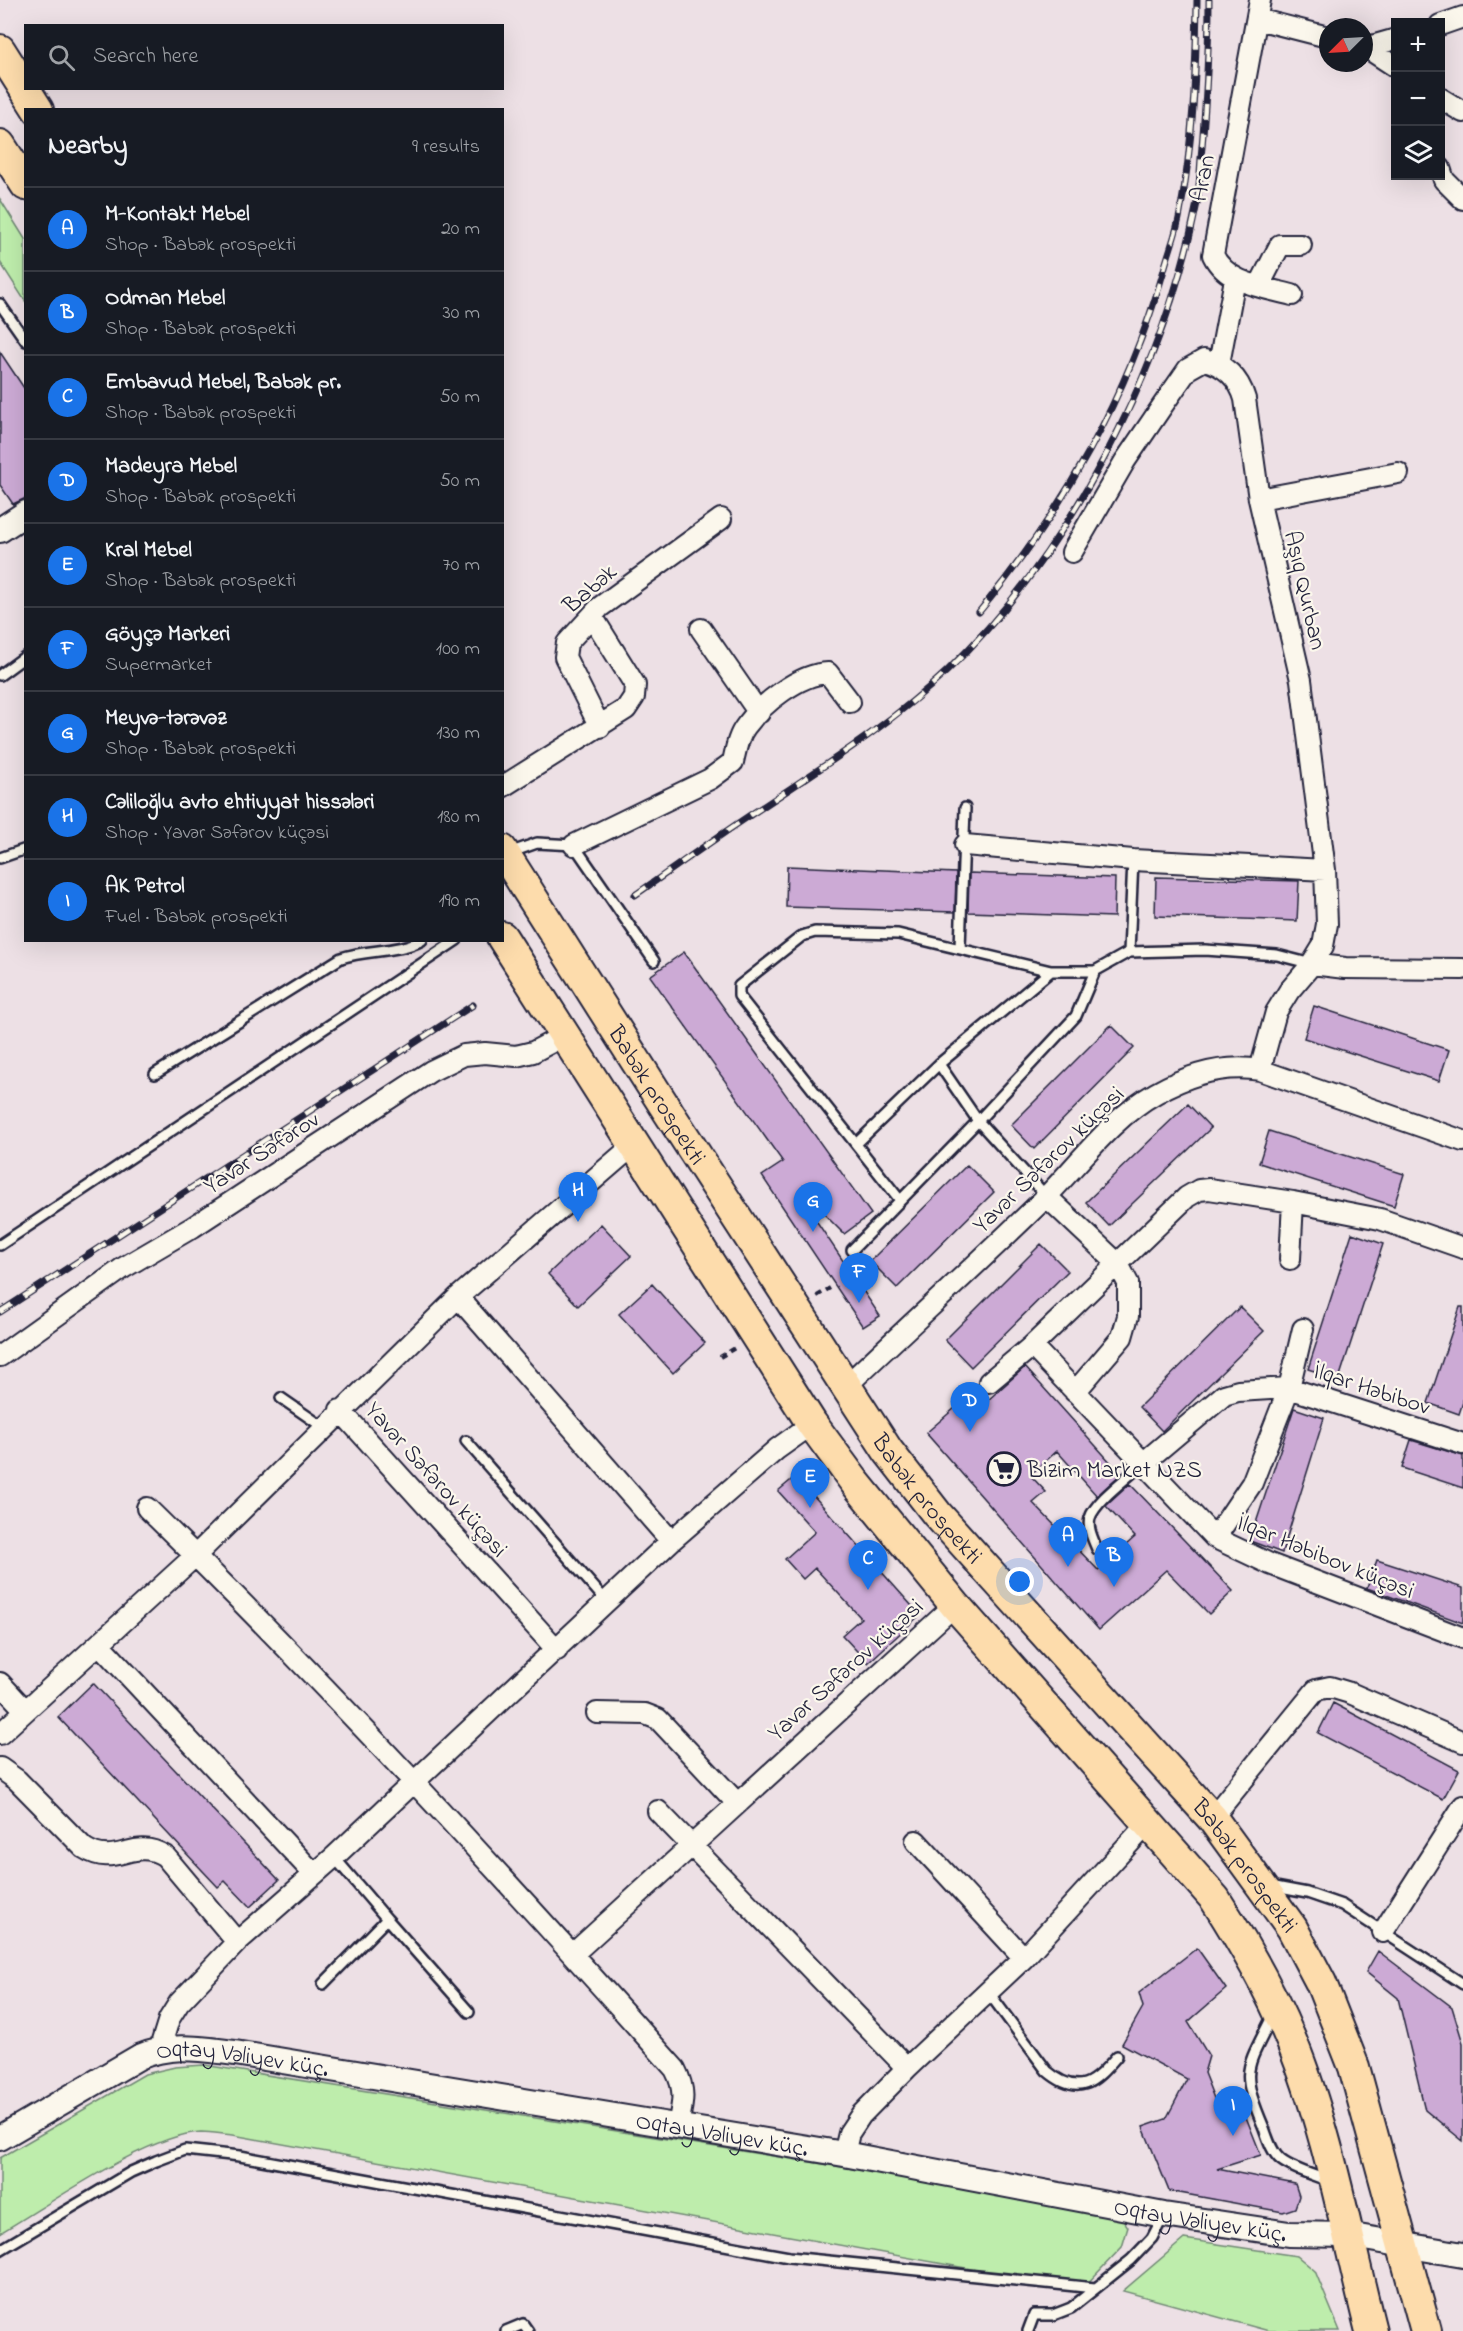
<!DOCTYPE html>
<html lang="en">
<head>
<meta charset="utf-8">
<style>
  :root { --surface:#171b24; --page:#20242c; --text:#f1f3f6; --muted:#9ea1a6; --line:#363941; --accent:#1a73e8 }
  body { margin:0; font-family:"Indie Flower",sans-serif; background:var(--page); color:var(--text) }
  .controls { position:absolute; right:18px; top:18px; display:grid; overflow:hidden; border-radius:0px; box-shadow:0 6px 24px #0002 }
  .controls button { width:54px; height:54px; display:grid; place-items:center; padding:0; border:0; border-bottom:2px solid var(--line); background:var(--surface); color:var(--text); font:30px sans-serif }
  .compass { position:absolute; left:1319px; top:18px; width:54px; height:54px; border-radius:50%; background:var(--surface); box-shadow:0 6px 24px #0002; rotate:246deg }
  .you { position:absolute; left:1020px; top:1582px; width:21px; height:21px; margin:-15px; border:4px solid #fff; border-radius:50%; background:#1a73e8; box-shadow:0 0 0 9px #1a73e833 }
  .badge { display:grid; place-items:center; width:39px; height:39px; border-radius:50%; background:var(--accent); color:#fff; font-size:20px; font-weight:700 }
  .pin { position:absolute; translate:-50% -50px; filter:drop-shadow(0 2px 3px #0008) }
  .pin::after { content:''; position:absolute; top:32px; width:21px; height:18px; background:inherit; clip-path:polygon(0 0,100% 0,50% 100%) }
  .list { margin:0; padding:0; list-style:none }
  h2 { display:flex; justify-content:space-between; align-items:center; height:78px; margin:0; padding:0 24px; font-size:26px }
  h2 small { font-size:20px; font-weight:400; color:var(--muted) }
  .list li { display:grid; grid-template-columns:39px 1fr auto; gap:18px; align-items:center; box-sizing:border-box; height:84px; padding:0 24px; border-top:2px solid var(--line) }
  .list b { display:block; font-size:22px; white-space:nowrap }
  .list p { margin:0; font-size:20px; white-space:nowrap; color:var(--muted) }
  .list em { font-size:20px; font-style:normal; color:var(--muted) }
  .icon { flex:none; width:33px; height:33px; fill:none; stroke:currentColor; stroke-width:2; stroke-linecap:round; stroke-linejoin:round }
  .map { position:relative; flex:none; width:1463px; height:2331px; overflow:hidden }
  .search { position:absolute; background:var(--surface); box-shadow:0 6px 24px #0002; left:24px; top:24px; width:480px; height:66px; display:flex; align-items:center; gap:15px; box-sizing:border-box; padding:0 21px; border-radius:0px; color:var(--muted); font-size:22px }
  .panel { position:absolute; background:var(--surface); box-shadow:0 6px 24px #0002; left:24px; top:108px; width:480px; height:834px; border-radius:0px }
  .map>svg:first-child { display:block }
  .green { fill:#beedac; stroke:#708874; stroke-width:1.5 }
  .building { fill:#ccaad5; stroke:#22223b; stroke-width:1.5 }
  .lines { fill:none; stroke-linecap:round; stroke-linejoin:round }
  .service-casing { stroke:#22223b; stroke-width:14 }
  .minor-casing { stroke:#22223b; stroke-width:24 }
  .tertiary-casing { stroke:#22223b; stroke-width:28 }
  .primary-casing { stroke:#22223b; stroke-width:34 }
  .path { stroke:#22223b; stroke-width:4; stroke-dasharray:6 4.5; stroke-linecap:butt }
  .service { stroke:#fbf7ec; stroke-width:9 }
  .minor { stroke:#fbf7ec; stroke-width:20 }
  .tertiary { stroke:#fbf7ec; stroke-width:24 }
  .primary { stroke:#fddcac; stroke-width:30 }
  .rail-casing { stroke:#22223b; stroke-width:7 }
  .rail { stroke:#fbf7ec; stroke-width:4.5; stroke-dasharray:14; stroke-linecap:butt }
  .labels { text-anchor:middle; stroke-width:4.5; stroke-linejoin:round; paint-order:stroke }
  .street-label { font-size:24px; fill:#22223b; stroke:#fbf7ec }
  .poi-label { font-size:24px; fill:#22223b; stroke:#fbf7ec; text-anchor:start }
</style>
</head>
<body>
<div class="map">
<svg width="1463" height="2331" viewBox="0 0 1463 2331">
  <rect width="100%" height="100%" fill="#ede0e5"/>
  <filter id="ink" filterUnits="userSpaceOnUse"><feTurbulence type="fractalNoise" baseFrequency=".0167" numOctaves="2"/><feDisplacementMap in="SourceGraphic" scale="12" xChannelSelector="R" yChannelSelector="G"/><feConvolveMatrix kernelMatrix="1 2 1 2 8 2 1 2 1" color-interpolation-filters="sRGB"/></filter>
  <g filter="url(#ink)">
    <path class="green" d="M0,199L25,239V301L0,262Z
      M204,2065L1104,2209L1121,2216L1128,2227L1122,2247L1082,2289L233,2135C222,2134 211,2132 201,2132C146,2135 50,2204 0,2233V2158L145,2074L175,2067Z
      M1184,2239L1297,2256L1315,2271L1340,2331H1269L1123,2291Z"/>
    <path class="building" d="M0,352L26,391V498L13,504L0,485Z
      M787,866L956,873L955,912L786,907Z
      M969,873L1115,878L1114,917L968,912Z
      M1156,877L1299,881L1297,921L1155,916Z
      M684,952L871,1214L844,1234L823,1213L815,1219L880,1316L863,1327L762,1176L783,1162L650,976Z
      M1314,1006L1449,1050L1439,1081L1304,1038Z
      M1111,1025L1134,1048L1034,1149L1011,1125Z
      M1188,1104L1211,1128L1109,1226L1086,1202Z
      M1269,1131L1404,1174L1394,1206L1259,1163Z
      M967,1165L994,1192L897,1288L870,1261Z
      M601,1224L631,1256L578,1306L548,1274Z
      M1352,1233L1383,1244L1339,1379L1308,1369Z
      M1041,1244L1068,1271L971,1367L945,1340Z
      M652,1284L705,1343L673,1373L619,1314Z
      M1240,1307L1264,1331L1162,1431L1139,1407Z
      M1460,1307H1463V1402L1459,1414L1428,1403Z
      M1025,1367L1121,1474L1097,1496L1057,1451L1030,1475L1046,1492L1033,1503L1098,1570L1135,1537L1106,1506L1130,1484L1233,1591L1209,1614L1166,1570L1099,1630L926,1433L977,1389L987,1401Z
      M1294,1408L1324,1418L1282,1553L1250,1541Z
      M1411,1440L1463,1456V1488L1402,1468Z
      M796,1476L920,1615L868,1663L842,1635L861,1618L815,1568L803,1579L785,1559L815,1532L778,1491Z
      M1377,1560L1463,1588V1623L1367,1588Z
      M93,1683L279,1880L250,1907L225,1881L218,1887L58,1717Z
      M1333,1703L1459,1770L1443,1799L1318,1733Z
      M1197,1948L1226,1989L1188,2022L1209,2056L1204,2073L1219,2111L1240,2102L1261,2155L1217,2169L1295,2184L1299,2196L1295,2208L1283,2212L1169,2191L1143,2127L1166,2119L1187,2079L1122,2044L1143,2007L1139,1993Z
      M1378,1951L1452,2007L1463,2043V2141L1425,2110L1398,1998L1366,1972Z"/>
    <g class="lines">
      <g class="service-casing">
        <path id="service" d="M0,304L26,341
          M0,675L26,656
          M509,853L537,843L574,845L654,961
          M0,858L26,849
          M960,948L965,808
          M1129,952L1133,860
          M1095,971L1129,952L1205,950L1277,955L1312,964
          M939,1064L978,1121L1046,1196
          M155,1074L341,958C367,949 398,953 422,940
          M856,1144L939,1064L1051,971
          M0,1245L457,940
          M852,1250L978,1121L1076,1016L1095,971H1051L898,934L815,932L802,936L739,986V996L900,1200
          M281,1398L323,1427
          M466,1441L607,1602
          M1097,1549C1093,1539 1087,1528 1090,1518C1095,1501 1129,1477 1142,1464
          M334,1857L387,1919
          M1270,1886L1307,1893L1342,1905L1463,1984
          M323,1984L387,1919L469,2012
          M989,1993L1047,2071C1079,2098 1094,2083 1117,2056
          M1273,2015C1246,2070 1239,2069 1264,2128C1268,2139 1272,2153 1281,2160C1294,2170 1314,2175 1329,2181
          M0,2250L131,2172L156,2161L185,2150L240,2156L789,2257L1095,2288
          M506,2331L523,2324L528,2331
          M1028,2331L1034,2315H1053L1071,2308L1131,2260L1152,2238L1163,2217"/>
      </g>
      <g class="minor-casing">
        <path id="minor" d="M1260,0L1213,255C1227,284 1263,287 1292,295
          M1257,19L1328,37
          M1440,25L1463,17
          M1364,46L1396,67
          M1368,47L1396,39
          M1440,98L1463,112
          M1440,168L1444,180L1463,199
          M1259,286L1280,245H1301
          M1219,364L1235,279
          M1259,499L1398,473
          M1072,552L1125,461L1163,405L1188,369L1204,360C1225,365 1239,378 1245,399L1259,499L1301,680L1325,870L1327,924L1323,946L1312,964L1289,991L1276,1012L1260,1070
          M701,629L759,713
          M600,727L565,657L567,643L600,607L721,519
          M502,787L626,709L634,697L635,685L592,616
          M574,845L710,779L733,762C736,749 738,736 746,726C763,703 799,674 828,673L850,702
          M965,845L1133,860L1325,870
          M1312,964L1345,968L1463,969
          M1046,1196L1118,1264L1128,1283V1316L1122,1337L1075,1392
          M1290,1259L1293,1202
          M458,1297L671,1541
          M1032,1346L1215,1538L1270,1564L1463,1638
          M0,1356L123,1268L193,1227L431,1071L464,1055L485,1053L516,1056L533,1052L565,1035
          M989,1382L1032,1346L1187,1197L1199,1190L1209,1189L1293,1202L1380,1219L1463,1248
          M845,1387C912,1323 981,1261 1047,1196C1081,1161 1113,1117 1156,1093C1188,1075 1224,1064 1260,1070L1463,1141
          M340,1410L557,1650
          M1142,1464L1224,1395L1238,1391L1289,1388L1303,1329
          M147,1508C330,1687 504,1877 675,2069C686,2090 683,2103 678,2125
          M1215,1538L1252,1483L1289,1388L1463,1444
          M99,1644L314,1874
          M0,1683L25,1710
          M597,1713L645,1714L658,1719L736,1802
          M0,1734L195,1556L458,1297L635,1144
          M0,1768L17,1780L84,1848C117,1869 132,1836 165,1856L237,1942
          M658,1811L907,2068
          M1212,1818L1316,1690L1330,1687L1350,1693L1463,1742
          M916,1841L1024,1958
          M1383,1932L1463,1806
          M573,1954L955,1605
          M160,2048L169,2019L179,2003L237,1942L334,1857L671,1541L777,1449L812,1424
          M844,2154L849,2133L861,2115L907,2068L1024,1958L1149,1822"/>
      </g>
      <g class="tertiary-casing">
        <g id="tertiary">
          <path d="M0,530L26,513"/>
          <path id="s1" d="M0,2138L139,2057C173,2043 200,2049 235,2053L844,2154L1164,2215L1289,2234L1347,2235L1463,2255"/>
        </g>
      </g>
      <g class="primary-casing">
        <g id="primary">
          <path d="M0,50L38,110"/>
          <path d="M0,145L26,185"/>
          <path id="s2" d="M502,850L669,1113L888,1451L937,1514L991,1574L1212,1818L1292,1928L1321,1983L1354,2067L1426,2331"/>
          <path d="M502,937L812,1424L854,1481L955,1605L1215,1899C1244,1944 1270,1989 1291,2040C1328,2129 1347,2237 1371,2331"/>
        </g>
      </g>
      <path class="path" d="M817,1296L830,1288
        M720,1357L735,1348"/>
      <use href="#service" class="service"/>
      <use href="#minor" class="minor"/>
      <use href="#tertiary" class="tertiary"/>
      <use href="#primary" class="primary"/>
      <g class="rail-casing">
        <path id="rail" d="M979,612C1063,512 1128,395 1164,270C1169,251 1177,232 1180,213C1193,144 1196,71 1197,0
          M635,895C677,866 718,836 761,808C825,765 891,724 947,671C1070,553 1164,369 1197,203C1200,185 1200,165 1202,147C1206,98 1209,49 1209,0
          M0,1312L473,1005"/>
      </g>
      <use href="#rail" class="rail"/>
    </g>
  </g>
  <defs>
    <g id="supermarket-ring" transform="scale(1.725)"><circle r="9.5" fill="#fbf7ec" stroke="#22223b" stroke-width="1.5"/><path d="M-6-5.5h2.5l.6 2H6L4.5 2H-2.5L-4.4-4H-6ZM-1.5 3.2a1.3 1.3 0 1 0 .1 0ZM3 3.2a1.3 1.3 0 1 0 .1 0Z" fill="#22223b"/></g>
  </defs>
  <g fill-rule="evenodd">
    <use href="#supermarket-ring" x="1004" y="1469"/>
  </g>
  <g class="labels">
    <g class="street-label">
      <text transform="translate(1202 178) rotate(-79)" y="8">Aran</text>
      <text transform="translate(589 588) rotate(-41)" y="8">Babək</text>
      <text transform="translate(1306 590) rotate(77)" y="8">Aşıq Qurban</text>
      <text dy="8" stroke="none"><textPath href="#s2" startOffset="290">Babək prospekti</textPath></text>
      <text transform="translate(261 1152) rotate(-33)" y="8">Yavər Səfərov</text>
      <text transform="translate(1048 1159) rotate(-44)" y="8">Yavər Səfərov küçəsi</text>
      <text transform="translate(1372 1388) rotate(18)" y="8">İlqar Həbibov</text>
      <text transform="translate(437 1479) rotate(48)" y="8">Yavər Səfərov küçəsi</text>
      <text dy="8" stroke="none"><textPath href="#s2" startOffset="776">Babək prospekti</textPath></text>
      <text transform="translate(1326 1556) rotate(22)" y="8">İlqar Həbibov küçəsi</text>
      <text transform="translate(845 1669) rotate(-42)" y="8">Yavər Səfərov küçəsi</text>
      <text dy="8" stroke="none"><textPath href="#s2" startOffset="1262">Babək prospekti</textPath></text>
      <text dy="8" stroke="none"><textPath href="#s1" startOffset="266">Oqtay Vəliyev küç.</textPath></text>
      <text dy="8" stroke="none"><textPath href="#s1" startOffset="752">Oqtay Vəliyev küç.</textPath></text>
      <text dy="8" stroke="none"><textPath href="#s1" startOffset="1238">Oqtay Vəliyev küç.</textPath></text>
    </g>
    <g class="poi-label">
      <text x="1027" y="1477">Bizim Market NZS</text>
    </g>
  </g>
</svg>
<div class="controls">
<button>+</button>
<button>−</button>
<button><svg class="icon" aria-label="layers" viewBox="0 0 24 24"><path d="M12 4l9 5-9 5-9-5zM3 14l9 5 9-5"/></svg></button>
</div>
<svg class="compass" viewBox="-18 -18 36 36"><path d="M0-13l5 13h-10z" fill="#e53935"/><path d="M0 13l5-13h-10z" fill="#9ea1a6"/></svg>
<div class="you"></div>
<div class="pin badge" style="left:1068px;top:1567px">A</div>
<div class="pin badge" style="left:1114px;top:1587px">B</div>
<div class="pin badge" style="left:868px;top:1590px">C</div>
<div class="pin badge" style="left:970px;top:1432px">D</div>
<div class="pin badge" style="left:810px;top:1508px">E</div>
<div class="pin badge" style="left:859px;top:1303px">F</div>
<div class="pin badge" style="left:813px;top:1232px">G</div>
<div class="pin badge" style="left:578px;top:1222px">H</div>
<div class="pin badge" style="left:1233px;top:2136px">I</div>
<div class="search"><svg class="icon" aria-label="search" viewBox="0 0 24 24"><circle cx="10" cy="10" r="6"/><path d="M15 15l6 6"/></svg>Search here</div>
<section class="panel">
<h2>Nearby<small>9 results</small></h2>
<ul class="list">
<li><span class="badge">A</span><div><b>M-Kontakt Mebel</b><p>Shop · Babək prospekti</p></div><em>20 m</em></li>
<li><span class="badge">B</span><div><b>Odman Mebel</b><p>Shop · Babək prospekti</p></div><em>30 m</em></li>
<li><span class="badge">C</span><div><b>Embavud Mebel, Babək pr.</b><p>Shop · Babək prospekti</p></div><em>50 m</em></li>
<li><span class="badge">D</span><div><b>Madeyra Mebel</b><p>Shop · Babək prospekti</p></div><em>50 m</em></li>
<li><span class="badge">E</span><div><b>Kral Mebel</b><p>Shop · Babək prospekti</p></div><em>70 m</em></li>
<li><span class="badge">F</span><div><b>Göyçə Markeri</b><p>Supermarket</p></div><em>100 m</em></li>
<li><span class="badge">G</span><div><b>Meyvə-tərəvəz</b><p>Shop · Babək prospekti</p></div><em>130 m</em></li>
<li><span class="badge">H</span><div><b>Cəliloğlu avto ehtiyyat hissələri</b><p>Shop · Yavər Səfərov küçəsi</p></div><em>180 m</em></li>
<li><span class="badge">I</span><div><b>AK Petrol</b><p>Fuel · Babək prospekti</p></div><em>190 m</em></li>
</ul>
</section>
</div>
</body>
</html>
